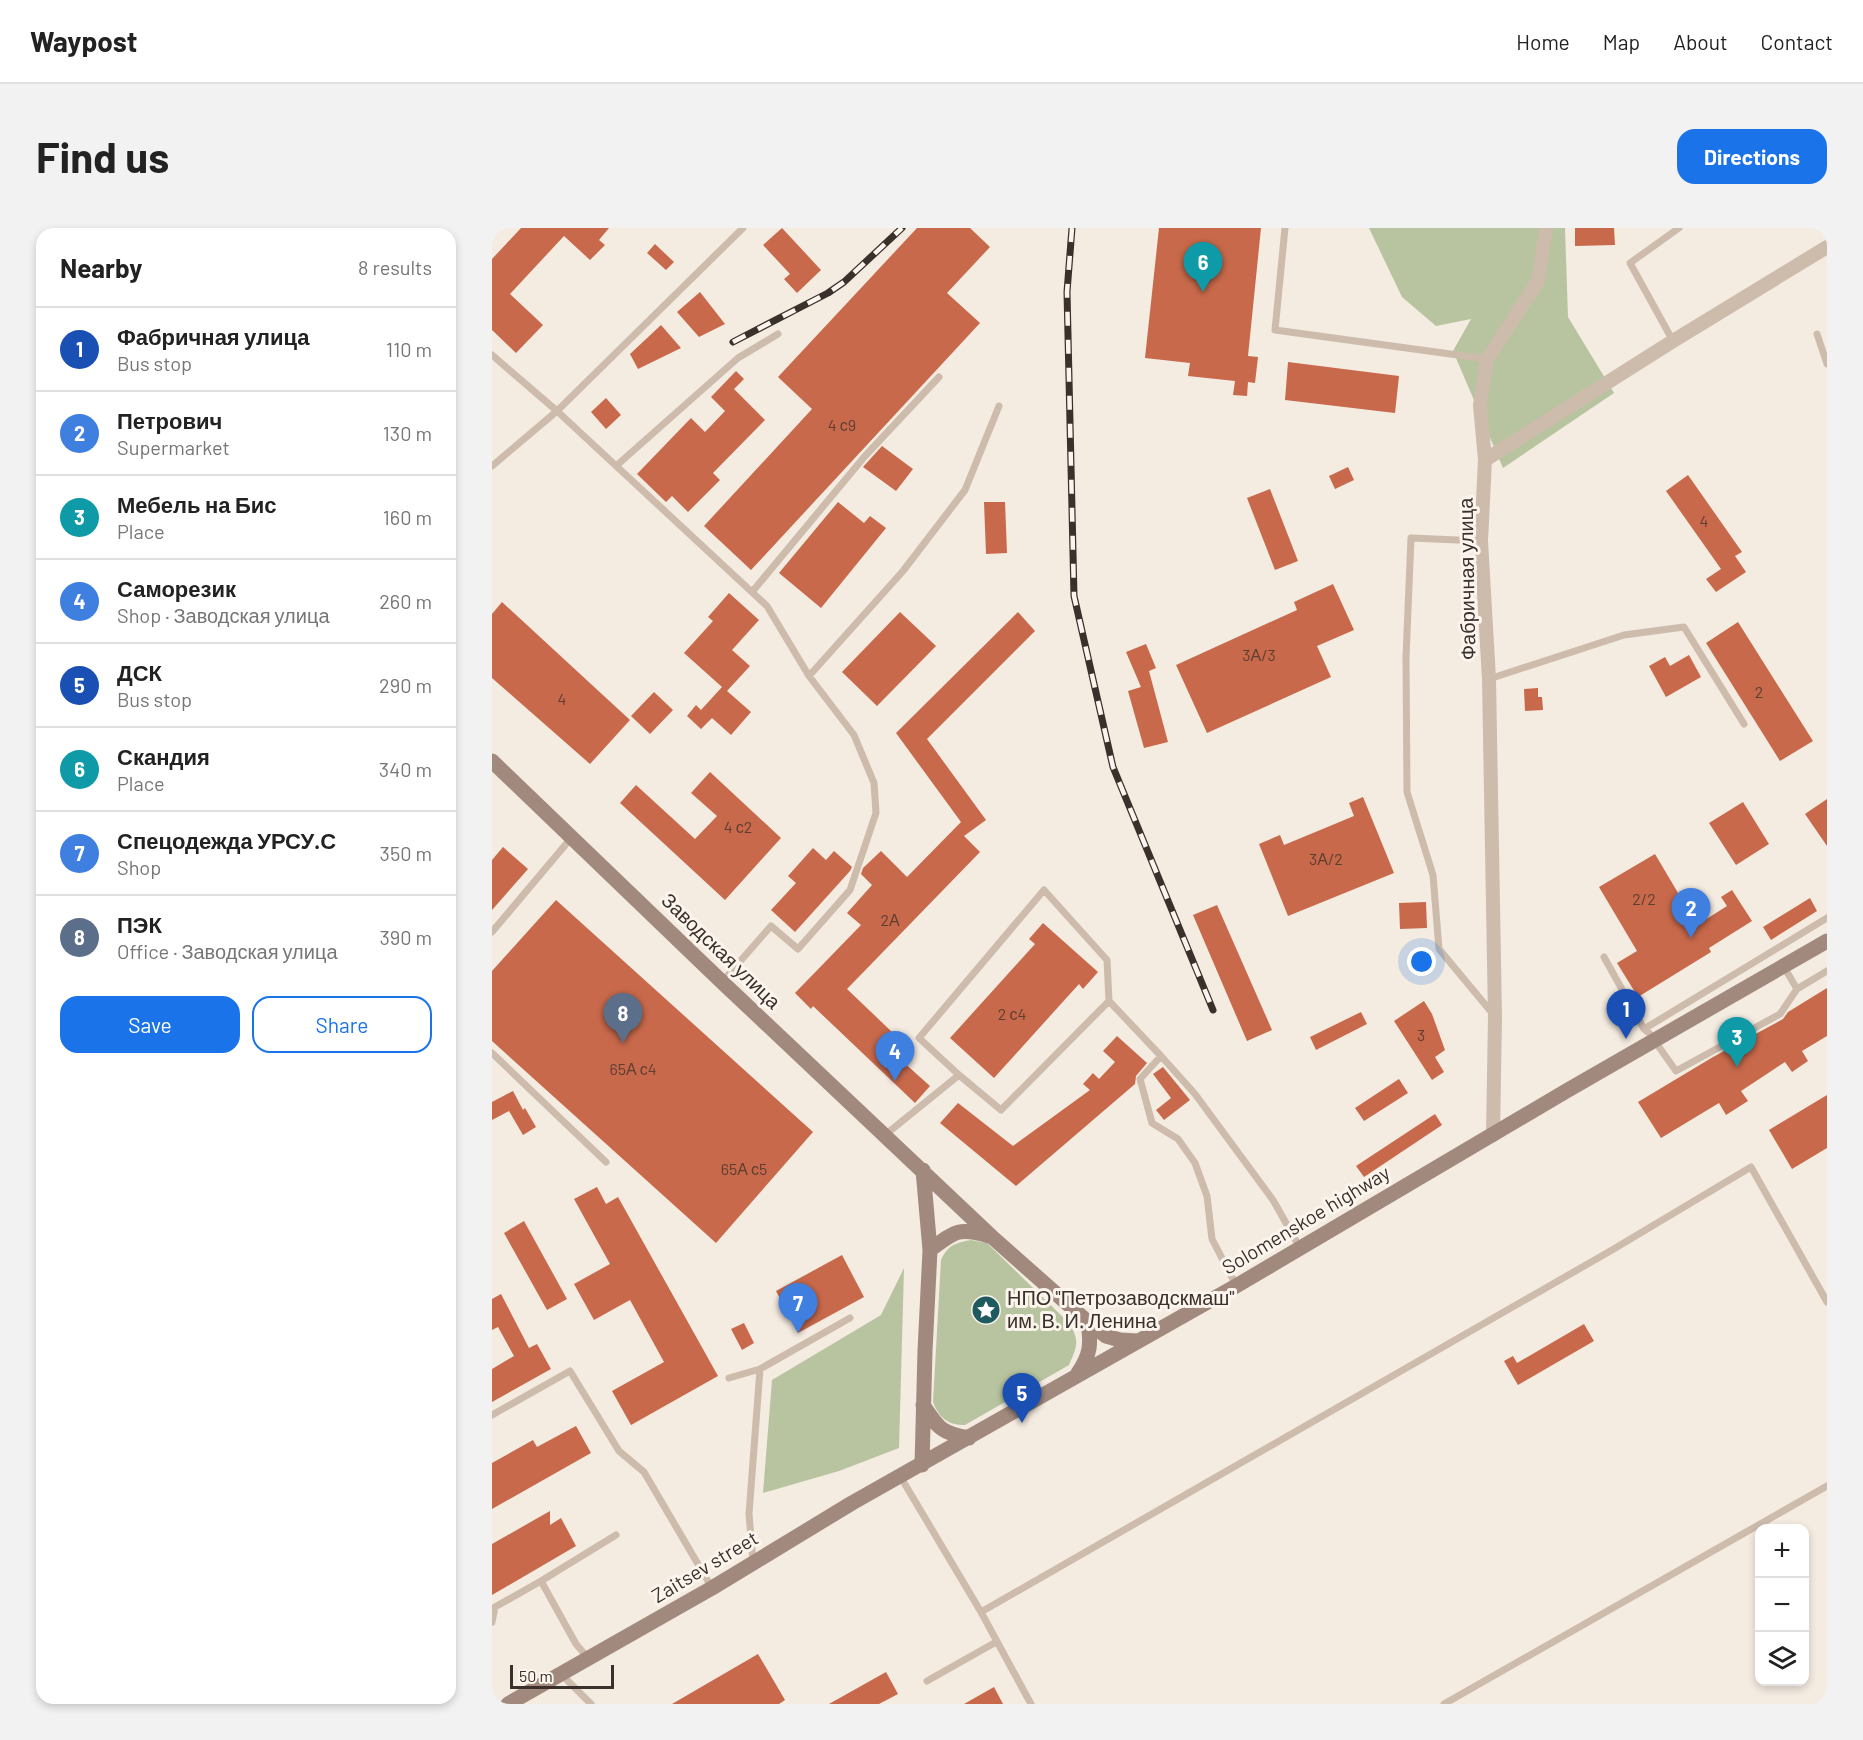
<!DOCTYPE html>
<html lang="en">
<head>
<meta charset="utf-8">
<style>
  :root { --surface:#fff; --page:#f2f2f2; --text:#222; --muted:#767676; --line:#e0e0e0; --accent:#1a73e8 }
  body { margin:0; font-family:Barlow,sans-serif; background:var(--page); color:var(--text) }
  .controls { position:absolute; right:18px; bottom:18px; display:grid; overflow:hidden; border-radius:12px; box-shadow:0 3px 9px #0003 }
  .controls button { width:54px; height:54px; display:grid; place-items:center; padding:0; border:0; border-bottom:2px solid var(--line); background:var(--surface); color:var(--text); font:30px sans-serif }
  .scale { position:absolute; left:18px; bottom:15px; width:104px; box-sizing:border-box; padding-left:6px; border:3px solid #3b302b; border-top:0; font-size:16px; line-height:21px; white-space:nowrap; color:#3b302b; -webkit-text-stroke:4px #fbf5ee; paint-order:stroke }
  .you { position:absolute; left:930px; top:734px; width:21px; height:21px; margin:-15px; border:4px solid #fff; border-radius:50%; background:#1a73e8; box-shadow:0 0 0 9px #1a73e833 }
  .badge { display:grid; place-items:center; width:39px; height:39px; border-radius:50%; background:var(--accent); color:#fff; font-size:20px; font-weight:700 }
  .pin { position:absolute; translate:-50% -50px; filter:drop-shadow(0 2px 3px #0008) }
  .pin::after { content:''; position:absolute; top:32px; width:21px; height:18px; background:inherit; clip-path:polygon(0 0,100% 0,50% 100%) }
  .list { margin:0; padding:0; list-style:none }
  h2 { display:flex; justify-content:space-between; align-items:center; height:78px; margin:0; padding:0 24px; font-size:26px }
  h2 small { font-size:20px; font-weight:400; color:var(--muted) }
  .list li { display:grid; grid-template-columns:39px 1fr auto; gap:18px; align-items:center; box-sizing:border-box; height:84px; padding:0 24px; border-top:2px solid var(--line) }
  .list b { display:block; font-size:22px; white-space:nowrap }
  .list p { margin:0; font-size:20px; white-space:nowrap; color:var(--muted) }
  .list em { font-size:20px; font-style:normal; color:var(--muted) }
  .actions { display:flex; gap:12px; padding:18px 24px }
  .actions a { flex:1; padding:14px 0; border:2px solid var(--accent); border-radius:18px; text-align:center; font-size:21px; color:var(--accent) }
  .actions .main { background:var(--accent); color:#fff }
  .icon { flex:none; width:33px; height:33px; fill:none; stroke:currentColor; stroke-width:2; stroke-linecap:round; stroke-linejoin:round }
  .map { position:relative; flex:none; width:1335px; height:1476px; overflow:hidden; border-radius:18px }
  header { display:flex; align-items:center; gap:36px; box-sizing:border-box; height:84px; padding:0 30px; background:var(--surface); border-bottom:2px solid var(--line) }
  header strong { font-size:28px }
  nav { display:flex; gap:33px; margin-inline-start:auto; font-size:21px }
  .intro { display:flex; align-items:center; justify-content:space-between; box-sizing:border-box; height:144px; padding:0 36px }
  h1 { margin:0; font-size:42px }
  .button { padding:15px 27px; border-radius:18px; background:var(--accent); color:#fff; font-size:21px; font-weight:700 }
  main { display:flex; gap:36px; padding:0 36px }
  aside { flex:1; background:var(--surface); border-radius:18px; box-shadow:0 3px 9px #0003 }
  .map>svg:first-child { display:block }
  .green { fill:#b8c4a0 }
  .building { fill:#c8694b }
  .lines { fill:none; stroke-linecap:round; stroke-linejoin:round }
  .lane { stroke:#cdbbac; stroke-width:7 }
  .street { stroke:#cdbbac; stroke-width:14 }
  .secondary { stroke:#a18a7d; stroke-width:15 }
  .rail-casing { stroke:#3b302b; stroke-width:7 }
  .rail { stroke:#fbf5ee; stroke-width:4.5; stroke-dasharray:14; stroke-linecap:butt }
  .labels { text-anchor:middle; stroke-width:6; stroke-linejoin:round; paint-order:stroke }
  .number-label { font-size:16px; fill:#5e3e33 }
  .street-label { font-size:20px; fill:#3b302b; stroke:#fbf5ee }
  .poi-label { font-size:20px; fill:#3b302b; stroke:#fbf5ee; text-anchor:start }
</style>
</head>
<body>
<header>
<strong>Waypost</strong>
<nav><a>Home</a><a>Map</a><a>About</a><a>Contact</a></nav>
</header>
<div class="intro"><h1>Find us</h1><a class="button">Directions</a></div>
<main>
<aside>
<h2>Nearby<small>8 results</small></h2>
<ul class="list">
<li><span class="badge" style="background:#1a4fb4">1</span><div><b>Фабричная улица</b><p>Bus stop</p></div><em>110 m</em></li>
<li><span class="badge" style="background:#3f7fe0">2</span><div><b>Петрович</b><p>Supermarket</p></div><em>130 m</em></li>
<li><span class="badge" style="background:#0f9aa8">3</span><div><b>Мебель на Бис</b><p>Place</p></div><em>160 m</em></li>
<li><span class="badge" style="background:#3f7fe0">4</span><div><b>Саморезик</b><p>Shop · Заводская улица</p></div><em>260 m</em></li>
<li><span class="badge" style="background:#1a4fb4">5</span><div><b>ДСК</b><p>Bus stop</p></div><em>290 m</em></li>
<li><span class="badge" style="background:#0f9aa8">6</span><div><b>Скандия</b><p>Place</p></div><em>340 m</em></li>
<li><span class="badge" style="background:#3f7fe0">7</span><div><b>Спецодежда УРСУ.С</b><p>Shop</p></div><em>350 m</em></li>
<li><span class="badge" style="background:#5c6f8a">8</span><div><b>ПЭК</b><p>Office · Заводская улица</p></div><em>390 m</em></li>
</ul>
<div class="actions"><a class="main">Save</a><a>Share</a></div>
</aside>
<div class="map">
<svg width="1335" height="1476" viewBox="0 0 1335 1476">
  <rect width="100%" height="100%" fill="#f4ebe1"/>
  <path class="green" d="M877,0H1073L1076,89L1122,165L1011,240L961,123L979,91L944,98L910,69Z
    M479,1012L495,1015L577,1095C588,1112 585,1119 577,1137L473,1197C456,1197 447,1190 441,1174L449,1032C456,1017 463,1015 479,1012Z
    M412,1040L407,1220L347,1243L271,1265L280,1152L389,1087Z"/>
  <path class="building" d="M29,0H117L107,12L113,17L98,32L72,8L18,66L51,97L24,125L0,102V31Z
    M290,0L329,42L305,65L292,51L298,46L271,17Z
    M425,0H478L498,19L455,65L488,95L259,342L212,298L320,181L286,149Z
    M667,0H769L756,128L766,129L763,155L756,154L755,168L741,167L743,153L696,148L698,135L653,130Z
    M1083,0H1122L1123,17L1083,18Z
    M163,16L182,34L174,42L155,25Z
    M208,64L233,96L207,109L185,84Z
    M169,97L189,120L146,141L138,126Z
    M796,134L907,148L903,185L793,172Z
    M244,143L252,151L242,161L273,192L221,245L228,252L196,284L180,268L174,274L145,246L199,190L213,204L233,183L219,169Z
    M114,170L129,187L114,201L99,184Z
    M390,218L421,241L404,263L371,239Z
    M856,239L862,252L843,261L837,248Z
    M1196,247L1250,324L1243,328L1254,344L1224,364L1214,351L1229,341L1174,263Z
    M778,261L806,333L783,342L755,270Z
    M346,274L372,295L378,288L394,300L329,380L287,345Z
    M492,274H513L515,325L494,326Z
    M841,356L862,402L825,418L839,449L715,505L684,437L805,382L802,374Z
    M237,365L267,392L240,422L258,438L235,463L259,484L239,507L220,490L209,501L195,488L204,477L209,482L230,459L192,425L221,393L216,389Z
    M10,374L138,492L98,536L0,450V386Z
    M408,384L444,418L385,478L350,444Z
    M526,384L543,403L435,511L494,592L472,608L488,624L355,761L400,804L390,815L438,858L423,875L321,778L319,781L303,765L369,697L355,685L380,657L369,646L371,640L389,623L415,649L469,594L404,505Z
    M1246,394L1321,513L1288,533L1214,415Z
    M654,416L664,440L657,443L676,514L652,520L636,463L649,459L634,424Z
    M1197,427L1209,449L1174,469L1157,438L1173,429L1178,438Z
    M1046,460V469H1050L1051,482L1033,483L1032,461Z
    M162,464L181,482L158,506L139,488Z
    M218,544L289,610L233,672L128,575L144,557L203,611L225,588L199,565Z
    M871,569L902,645L796,688L767,616L788,607L792,617L862,588L857,575Z
    M1335,571V618L1313,586Z
    M1251,574L1277,616L1244,637L1217,595Z
    M11,619L36,641L0,682V632Z
    M321,620L334,632L342,623L360,639L358,643L303,704L279,682L304,655L296,648Z
    M1163,626L1205,697L1235,678L1229,669L1240,662L1260,693L1217,720L1219,724L1146,769L1125,735L1145,723L1107,659Z
    M1318,670L1325,683L1279,712L1271,699Z
    M64,672L321,904L224,1015L0,813V743Z
    M934,674L935,700L908,701L907,675Z
    M725,677L780,802L755,813L701,687Z
    M551,695L606,744L591,761L587,756L502,850L458,810L543,716L537,711Z
    M1335,760V808L1310,823L1316,833L1300,844L1293,834L1249,863L1256,873L1234,887L1227,875L1169,910L1146,874L1221,829L1291,791L1296,784Z
    M932,773L940,786L953,822L943,829L952,844L940,852L902,793Z
    M869,784L875,796L824,822L818,809Z
    M625,808L655,835L644,848L643,856L524,958L448,895L466,875L521,918L598,862L591,856L601,845L607,851L623,834L611,823Z
    M671,839L698,872L672,892L664,882L679,870L661,846Z
    M907,851L916,865L872,893L863,880Z
    M21,863L31,882L33,880L44,899L31,907L17,883L0,892V874Z
    M1335,867V920L1300,941L1277,902Z
    M943,886L950,897L872,949L864,938Z
    M105,959L114,976L126,969L226,1148L139,1197L120,1163L172,1134L138,1072L102,1092L82,1056L118,1036L82,971Z
    M32,993L75,1071L55,1082L12,1005Z
    M350,1027L372,1069L306,1105L284,1063Z
    M9,1066L37,1120L45,1116L59,1141L0,1174V1141L22,1128L6,1099L0,1102V1071Z
    M252,1095L262,1115L250,1122L239,1101Z
    M1092,1096L1102,1113L1026,1157L1012,1133L1021,1128L1025,1135Z
    M84,1198L99,1225L0,1281V1235L41,1212L45,1219Z
    M58,1283V1297L69,1290L84,1318L0,1367V1316Z
    M266,1426L293,1472L287,1476H180Z
    M394,1444L406,1466L387,1476H337Z
    M502,1459L511,1476H472Z"/>
  <g class="lines">
    <path class="lane" d="M793,0L783,102L995,131
      M1325,106L1335,136
      M1181,113L1138,35L1187,0
      M0,127L65,183L275,378L317,448L362,507L382,555L384,585L358,662L306,721L279,698L230,754
      M0,238L65,183L251,0
      M124,238L246,130L286,106
      M989,313L919,310L914,429L915,564L941,647L947,721L1001,786
      M260,364L373,228L447,149
      M317,448L411,343L473,262L507,178
      M997,451L1132,407L1192,399L1252,496
      M0,704L80,609
      M1112,729L1152,801L1157,805L1184,843L1288,786L1305,761
      M1292,739L1305,761L1335,743
      M617,773L669,828L648,851L660,895L686,911L703,935L715,968L720,1011L744,1057
      M1152,801L1335,690
      M0,825L114,934
      M669,828L703,866L781,972L808,1020
      M393,907L467,847L427,810L552,662L615,732L617,773L509,882L467,847
      M237,1150L268,1141L358,1090
      M0,1187L78,1143L127,1223L152,1244L220,1360
      M408,1248L489,1384L539,1476
      M261,1334L257,1286L268,1141
      M489,1384L1120,1022L1259,939L1335,1074
      M0,1394L3,1379L49,1353
      M96,1430L84,1416L49,1353L124,1307
      M69,1446L99,1476
      M435,1453L504,1414
      M952,1476L1335,1258"/>
    <path class="street" d="M993,232L1181,113L1335,19
      M1001,907L1003,789L997,451L989,313L993,232L988,177L995,131L1046,53L1054,0"/>
    <path class="secondary" d="M0,533L230,754L500,1009L596,1094L614,1108L628,1112L645,1113
      M438,1022C463,1003 467,999 497,1008
      M586,1145C599,1126 599,1116 596,1094
      M431,1177C446,1200 449,1205 477,1210
      M430,1237L433,1123L438,1022L431,942
      M16,1476L220,1360L360,1275L744,1058L1076,862L1335,713"/>
    <g class="rail-casing">
      <path id="rail" d="M580,0L575,64L582,368L621,539L721,782
        M241,114L336,65L352,54L410,0"/>
    </g>
    <use href="#rail" class="rail"/>
  </g>
  <defs>
    <g id="sight-disc" transform="scale(1.5)"><circle r="9.5" fill="#1f5a5e" stroke="#fbf5ee"/><path d="M0-6L1.8-2.2L6-1.7L2.9 1.2L3.7 5.4L0 3.3L-3.7 5.4L-2.9 1.2L-6-1.7L-1.8-2.2Z" fill="#fff"/></g>
  </defs>
  <g fill-rule="evenodd">
    <use href="#sight-disc" x="494" y="1082"/>
  </g>
  <g class="labels">
    <g class="number-label">
      <text x="350" y="203">4 с9</text>
      <text x="1212" y="299">4</text>
      <text x="767" y="433">3А/3</text>
      <text x="1267" y="470">2</text>
      <text x="70" y="477">4</text>
      <text x="246" y="605">4 с2</text>
      <text x="834" y="637">3А/2</text>
      <text x="1152" y="677">2/2</text>
      <text x="398" y="698">2А</text>
      <text x="520" y="792">2 с4</text>
      <text x="929" y="813">3</text>
      <text x="141" y="847">65А с4</text>
      <text x="252" y="947">65А с5</text>
    </g>
    <g class="street-label">
      <text transform="translate(975 351) rotate(-91)" y="7">Фабричная улица</text>
      <text transform="translate(229 723) rotate(44)" y="7">Заводская улица</text>
      <text transform="translate(814 992) rotate(-31)" y="7">Solomenskoe highway</text>
      <text transform="translate(213 1339) rotate(-31)" y="7">Zaitsev street</text>
    </g>
    <g class="poi-label">
      <text x="515" y="1077">НПО "Петрозаводскмаш"<tspan x="515" dy="23">им. В. И. Ленина</tspan></text>
    </g>
  </g>
</svg>
<div class="controls">
<button>+</button>
<button>−</button>
<button><svg class="icon" aria-label="layers" viewBox="0 0 24 24"><path d="M12 4l9 5-9 5-9-5zM3 14l9 5 9-5"/></svg></button>
</div>
<div class="scale">50 m</div>
<div class="you"></div>
<div class="pin badge" style="left:1134px;top:811px;background:#1a4fb4">1</div>
<div class="pin badge" style="left:1199px;top:710px;background:#3f7fe0">2</div>
<div class="pin badge" style="left:1245px;top:839px;background:#0f9aa8">3</div>
<div class="pin badge" style="left:403px;top:853px;background:#3f7fe0">4</div>
<div class="pin badge" style="left:530px;top:1195px;background:#1a4fb4">5</div>
<div class="pin badge" style="left:711px;top:64px;background:#0f9aa8">6</div>
<div class="pin badge" style="left:306px;top:1105px;background:#3f7fe0">7</div>
<div class="pin badge" style="left:131px;top:815px;background:#5c6f8a">8</div>
</div>
</main>
</body>
</html>
